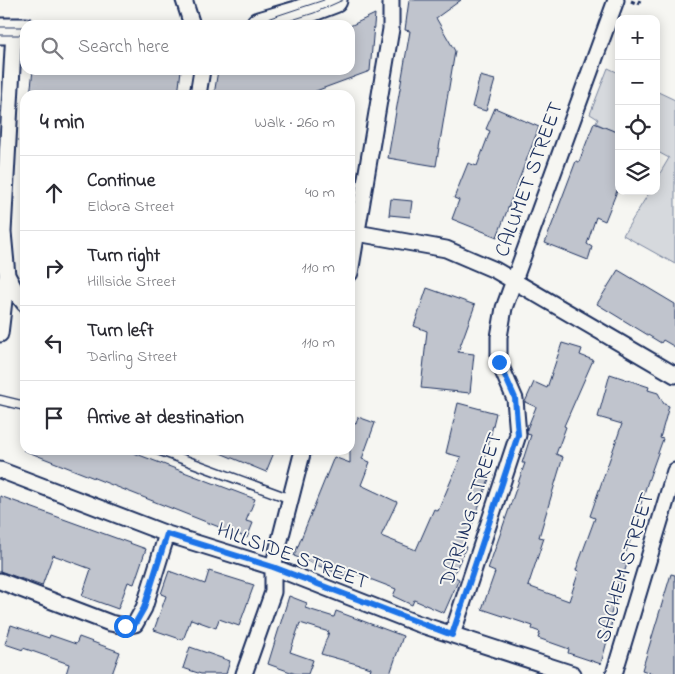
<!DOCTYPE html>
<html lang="en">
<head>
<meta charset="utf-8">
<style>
  :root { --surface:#fff; --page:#f7f7f7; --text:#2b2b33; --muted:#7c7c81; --line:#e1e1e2 }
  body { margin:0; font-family:"Indie Flower",sans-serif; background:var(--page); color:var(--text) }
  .controls { position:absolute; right:15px; top:15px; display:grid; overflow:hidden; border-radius:10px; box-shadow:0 2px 12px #0003 }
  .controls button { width:45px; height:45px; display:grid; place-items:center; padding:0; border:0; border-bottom:1px solid var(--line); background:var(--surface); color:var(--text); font:25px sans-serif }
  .stop { position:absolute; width:15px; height:15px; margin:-11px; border:4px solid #1a73e8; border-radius:50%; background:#fff }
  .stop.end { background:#1a73e8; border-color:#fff; box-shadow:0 1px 5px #0008 }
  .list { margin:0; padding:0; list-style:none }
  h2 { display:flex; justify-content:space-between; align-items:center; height:65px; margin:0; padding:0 20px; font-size:21px }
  h2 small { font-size:16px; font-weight:400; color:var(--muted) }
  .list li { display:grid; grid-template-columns:32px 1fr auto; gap:15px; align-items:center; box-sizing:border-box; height:75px; padding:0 20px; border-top:1px solid var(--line) }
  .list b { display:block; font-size:19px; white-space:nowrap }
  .list p { margin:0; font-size:16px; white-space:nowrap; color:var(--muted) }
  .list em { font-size:16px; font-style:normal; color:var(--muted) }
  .icon { flex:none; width:28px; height:28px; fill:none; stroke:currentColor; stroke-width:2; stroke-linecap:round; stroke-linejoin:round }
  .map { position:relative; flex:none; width:675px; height:674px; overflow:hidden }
  .search { position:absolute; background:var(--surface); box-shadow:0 2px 12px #0003; left:20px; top:20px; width:335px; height:55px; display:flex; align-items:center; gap:12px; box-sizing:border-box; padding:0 18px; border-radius:15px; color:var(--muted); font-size:19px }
  .panel { position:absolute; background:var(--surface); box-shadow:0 2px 12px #0003; left:20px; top:90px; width:335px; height:365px; border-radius:15px }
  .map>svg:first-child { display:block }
  .green { fill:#d6d9dd; stroke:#78849e }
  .building { fill:#c0c4cd; stroke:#1b2f5e }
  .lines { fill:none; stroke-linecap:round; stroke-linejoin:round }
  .service-casing { stroke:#1b2f5e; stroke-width:11 }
  .minor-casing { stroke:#1b2f5e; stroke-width:19 }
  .primary-casing { stroke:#1b2f5e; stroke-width:29 }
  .path { stroke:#1b2f5e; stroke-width:3; stroke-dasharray:4 4; stroke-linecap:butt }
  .service { stroke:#f6f6f2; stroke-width:8 }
  .minor { stroke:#f6f6f2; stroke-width:15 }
  .primary { stroke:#f6f6f2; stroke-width:25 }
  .tram { stroke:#1b2f5e; stroke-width:1 }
  .route { stroke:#1a73e8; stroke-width:6 }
  .labels { text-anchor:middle; stroke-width:4; stroke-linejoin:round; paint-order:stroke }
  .street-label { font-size:21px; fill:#1b2f5e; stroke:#f6f6f2 }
</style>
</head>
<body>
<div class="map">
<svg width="675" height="674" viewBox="0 0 675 674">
  <rect width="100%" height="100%" fill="#f6f6f2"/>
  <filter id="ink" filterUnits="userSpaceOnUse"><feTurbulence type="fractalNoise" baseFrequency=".02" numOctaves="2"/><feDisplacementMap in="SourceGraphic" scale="10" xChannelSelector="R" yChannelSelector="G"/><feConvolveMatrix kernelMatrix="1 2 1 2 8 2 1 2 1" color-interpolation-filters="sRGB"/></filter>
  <g filter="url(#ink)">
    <path class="green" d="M608,68L619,73V134L596,123L598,119L590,114Z
      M656,91L675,100V264L623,235L650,191H656V180L669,158L656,151Z"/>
    <path class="building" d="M409,0H461L436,18L455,51L436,166L388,158L410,31L405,30Z
      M375,14L370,71L305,95H214L218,70H350V26Z
      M33,70H181L178,95H30Z
      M480,76L495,80L486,111L472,107Z
      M495,108L539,127L497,237L452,219L459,200L454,198L468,163L477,166L490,131L486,129Z
      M594,123L619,133V186L605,221L596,217L587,244L592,247L588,260L545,243L576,161L579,162Z
      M391,199L412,201L410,217L389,215Z
      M618,270L675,304V347L663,340L661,343L597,304Z
      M427,288L475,305L458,352L474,354L470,393L421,388L427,331L414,326Z
      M562,343L582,349L580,355L593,360L564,426L566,427L556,454L563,457L539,537L544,538L528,586L569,601L579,571L576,570L595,518L590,516L622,424L598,417L610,374L649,387L648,390L658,393L664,404L669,406L660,438L663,439L647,484L639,510L641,511L622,563L627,564L610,617L613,618L601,664L568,653L569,649L538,638L540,632L532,629L533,626L482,609L495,572L488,569L525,463H522L531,435L527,434V429L536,407L525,402L534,382L547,388Z
      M458,403L496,413L481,475L489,479L464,546L466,547L453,576L459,579L444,613L414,600L412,605L393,596L396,589L349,571L347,577L294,556L334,457L350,463V422L356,424L358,417L375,423L362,459L370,462L361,485L397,502L381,536L416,550L434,509L438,511L461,457L446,453Z
      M23,450H126L255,499L246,521L253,523L247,538Z
      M213,450H275L266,472Z
      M0,496L146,549L134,584L128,582L118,609L82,596L91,569L53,555L42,586L0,571Z
      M169,571L205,584L209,571L254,585L239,626L219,619L216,628L191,619L183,640L154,630L166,596L161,594Z
      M671,574L675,575V674H654L642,670Z
      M289,596L307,603L305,608L334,617L336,611L403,636L390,674H369L371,668L321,654L329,632L300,623L290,652L313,660L308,674H296L268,664Z
      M11,625L49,638L50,635L76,644L79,637L120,652L112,674H66L69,664L23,648V650L5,644Z
      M190,647L230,661L226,674H201L183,668Z"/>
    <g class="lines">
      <g class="service-casing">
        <path id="service" d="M0,400L25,406
          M158,450L291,499"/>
      </g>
      <g class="minor-casing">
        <path id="minor" d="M184,0L192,25
          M198,95L202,70
          M357,233L446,249L495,270L675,375
          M350,273L391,29V0
          M7,275L17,294L25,304
          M0,334L7,275L3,232L14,31
          M0,470L167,534L273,567L416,623L573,674
          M0,581L110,623L125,626L135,624L144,608L167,534
          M452,635L518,435L515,399L499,362V337L504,308L616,0
          M244,674L273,592V567L303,450
          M614,674L675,471"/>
      </g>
      <g class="primary-casing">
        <path id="primary" d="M259,25L297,14L334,0
          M0,31H25"/>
      </g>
      <path class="path" d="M631,1L638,4L640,0"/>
      <use href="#service" class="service"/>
      <use href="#minor" class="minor"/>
      <use href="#primary" class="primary"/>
      <path class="tram" d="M234,25L267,19L324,0
        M276,25L314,13L343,0
        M0,27H25
        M0,35H25"/>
    </g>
  </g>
  <g class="lines" filter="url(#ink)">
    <path class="route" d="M125,626L135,624L144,608L167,534L273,567L452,635L518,435L515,398L499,362"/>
  </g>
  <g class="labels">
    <g class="street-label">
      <text transform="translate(528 179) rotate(-70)" y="7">CALUMET STREET</text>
      <text transform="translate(470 509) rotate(-72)" y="7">DARLING STREET</text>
      <text transform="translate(293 555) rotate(20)" y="7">HILLSIDE STREET</text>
      <text transform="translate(624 567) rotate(-73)" y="7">SACHEM STREET</text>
    </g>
  </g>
</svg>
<div class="controls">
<button>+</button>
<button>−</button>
<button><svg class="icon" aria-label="locate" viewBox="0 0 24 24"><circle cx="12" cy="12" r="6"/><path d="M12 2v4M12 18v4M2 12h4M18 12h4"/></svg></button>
<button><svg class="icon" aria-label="layers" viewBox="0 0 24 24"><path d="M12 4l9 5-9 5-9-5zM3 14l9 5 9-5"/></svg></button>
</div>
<div class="stop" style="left:125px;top:626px"></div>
<div class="stop end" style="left:499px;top:362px"></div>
<div class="search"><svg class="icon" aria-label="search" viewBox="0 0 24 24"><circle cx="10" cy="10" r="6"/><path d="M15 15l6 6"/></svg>Search here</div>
<section class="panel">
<h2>4 min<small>Walk · 260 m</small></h2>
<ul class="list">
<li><svg class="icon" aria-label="ahead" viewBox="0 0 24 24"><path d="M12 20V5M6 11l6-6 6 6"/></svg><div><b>Continue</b><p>Eldora Street</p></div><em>40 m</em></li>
<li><svg class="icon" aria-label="right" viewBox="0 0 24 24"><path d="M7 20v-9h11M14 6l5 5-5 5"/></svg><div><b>Turn right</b><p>Hillside Street</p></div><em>110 m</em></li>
<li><svg class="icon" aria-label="left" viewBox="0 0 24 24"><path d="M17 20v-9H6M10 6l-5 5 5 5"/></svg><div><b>Turn left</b><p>Darling Street</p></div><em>110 m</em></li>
<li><svg class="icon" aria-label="arrive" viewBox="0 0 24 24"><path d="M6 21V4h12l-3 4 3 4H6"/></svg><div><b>Arrive at destination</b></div></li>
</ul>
</section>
</div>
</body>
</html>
